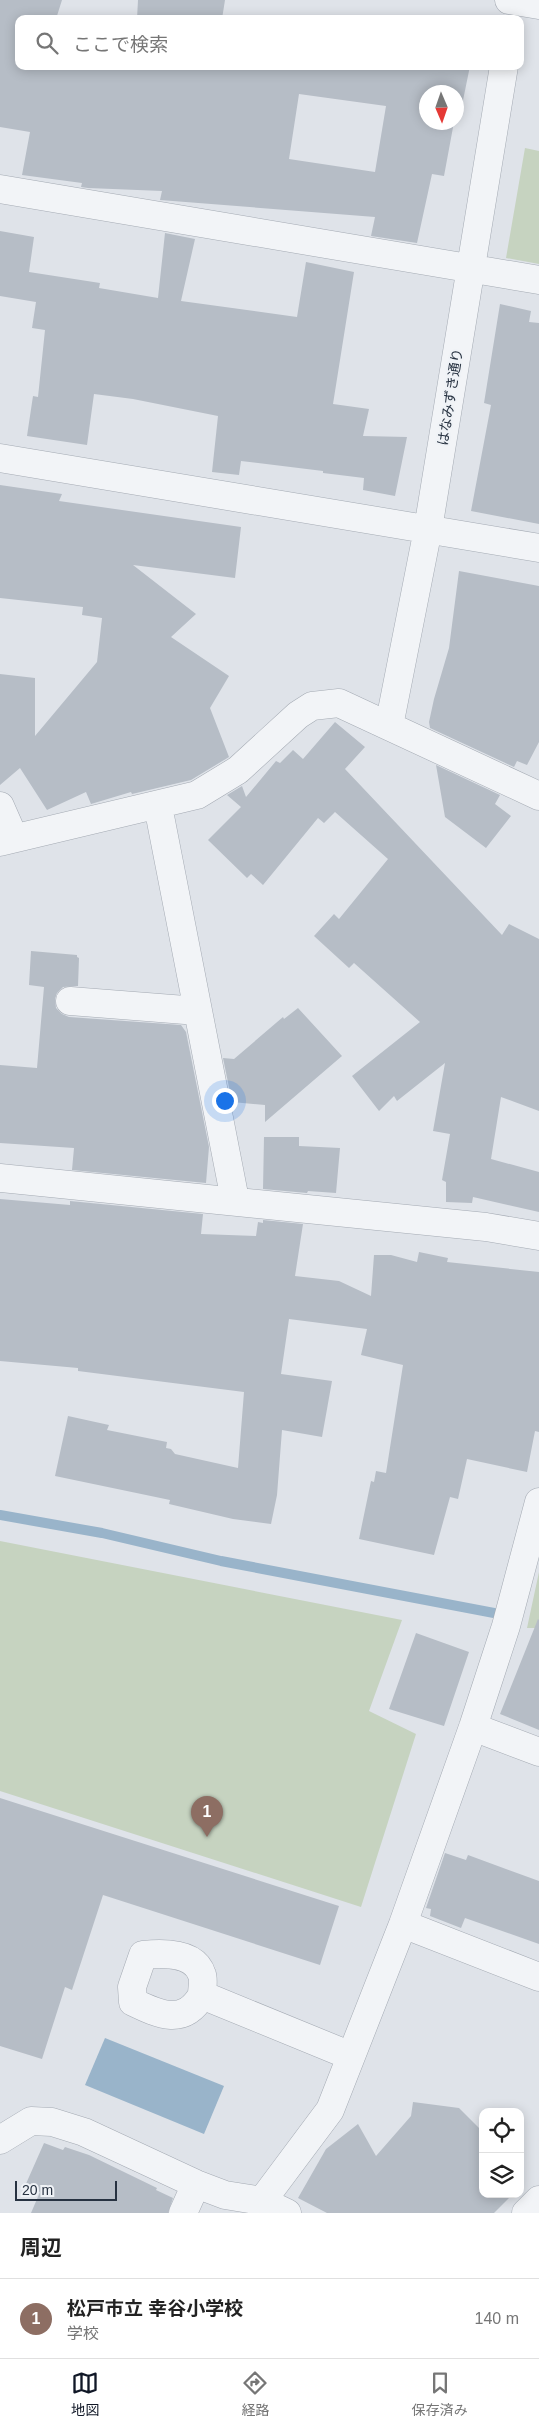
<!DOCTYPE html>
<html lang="ja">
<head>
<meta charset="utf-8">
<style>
  :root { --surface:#fff; --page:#f2f2f2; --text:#222; --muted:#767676; --line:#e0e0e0; --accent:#111827 }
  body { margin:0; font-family:Arial,"Noto Sans JP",sans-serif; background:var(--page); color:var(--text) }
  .controls { position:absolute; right:15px; bottom:15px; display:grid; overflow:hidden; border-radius:10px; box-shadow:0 2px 12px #0003 }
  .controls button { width:45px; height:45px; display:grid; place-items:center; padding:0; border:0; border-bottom:1px solid var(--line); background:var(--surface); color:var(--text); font:25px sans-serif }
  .compass { position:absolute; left:419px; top:85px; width:45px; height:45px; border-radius:50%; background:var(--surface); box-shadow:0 2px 12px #0003; rotate:178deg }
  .scale { position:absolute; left:15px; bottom:12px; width:102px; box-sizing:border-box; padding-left:5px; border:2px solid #273241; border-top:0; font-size:14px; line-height:18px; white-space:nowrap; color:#273241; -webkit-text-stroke:4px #eff2f6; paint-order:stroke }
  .you { position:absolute; left:224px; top:1100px; width:18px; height:18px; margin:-12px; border:4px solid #fff; border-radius:50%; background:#1a73e8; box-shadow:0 0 0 8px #1a73e833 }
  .badge { display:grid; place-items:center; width:32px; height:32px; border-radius:50%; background:var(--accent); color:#fff; font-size:16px; font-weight:700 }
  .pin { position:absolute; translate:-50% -41px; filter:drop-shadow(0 1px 2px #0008) }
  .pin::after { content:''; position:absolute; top:26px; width:18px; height:15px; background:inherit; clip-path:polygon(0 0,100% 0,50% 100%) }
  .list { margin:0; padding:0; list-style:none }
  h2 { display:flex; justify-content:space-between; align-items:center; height:65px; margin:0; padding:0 20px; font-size:21px }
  h2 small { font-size:16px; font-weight:400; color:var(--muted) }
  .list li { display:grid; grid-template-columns:32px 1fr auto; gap:15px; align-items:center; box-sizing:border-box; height:80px; padding:0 20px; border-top:1px solid var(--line) }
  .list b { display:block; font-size:19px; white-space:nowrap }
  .list p { margin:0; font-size:16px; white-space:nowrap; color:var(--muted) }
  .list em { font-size:16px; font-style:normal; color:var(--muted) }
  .icon { flex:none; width:28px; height:28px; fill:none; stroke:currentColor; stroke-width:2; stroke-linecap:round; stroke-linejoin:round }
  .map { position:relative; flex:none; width:539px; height:2213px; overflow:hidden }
  .search { position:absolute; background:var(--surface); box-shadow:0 2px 12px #0003; left:15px; right:15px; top:15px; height:55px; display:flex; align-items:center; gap:12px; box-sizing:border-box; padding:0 18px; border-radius:10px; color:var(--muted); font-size:19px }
  .sheet { height:145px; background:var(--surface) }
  nav { display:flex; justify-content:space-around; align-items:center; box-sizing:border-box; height:70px; border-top:1px solid var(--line); background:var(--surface); font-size:14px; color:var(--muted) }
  nav a { display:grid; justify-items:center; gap:2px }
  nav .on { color:var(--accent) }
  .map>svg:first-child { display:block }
  .green { fill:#c6d3c0 }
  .water { fill:#99b4ca }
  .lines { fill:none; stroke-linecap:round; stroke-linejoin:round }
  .stream { stroke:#99b4ca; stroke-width:10 }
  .building { fill:#b6bdc6; fill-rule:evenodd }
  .minor-casing { stroke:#a4aab3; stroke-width:29 }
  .minor { stroke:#f2f4f7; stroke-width:28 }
  .labels { text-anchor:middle; stroke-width:4; stroke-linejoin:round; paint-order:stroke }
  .street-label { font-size:14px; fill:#273241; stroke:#eff2f6 }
</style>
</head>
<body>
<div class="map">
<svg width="539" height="2213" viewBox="0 0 539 2213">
  <rect width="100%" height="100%" fill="#dfe3e9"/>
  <path class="green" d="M525,148L539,151V264L506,258Z
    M0,1541L402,1620L369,1711L416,1734L361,1907L0,1791Z
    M539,1572V1628H527Z"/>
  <path class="water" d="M105,2038L224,2086L204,2134L85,2085Z"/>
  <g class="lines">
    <path class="stream" d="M0,1515L102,1533L221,1561L494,1613"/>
  </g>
  <path class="building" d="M0,0H62L56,19H19V66H470L460,115L456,114V92H426V122H454L444,176L432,174L417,243L371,236L375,217L160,200L162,191L88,188L81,187L82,183L22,175L30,132L0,127ZM299,94L386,106L375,172L289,159Z
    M138,0H225L222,19H137Z
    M0,231L34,237L29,272L100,283L99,288L158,298L165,233L195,239L181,301L297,317L306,262L354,272L333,404L369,409L363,436L407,437L395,496L363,490L364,478L323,473V471L241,461L239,475L212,472L218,416L133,399L94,394L87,445L27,436L33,396L38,397L45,330L32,328L36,302L0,296Z
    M500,304L531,311L529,322L539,323V524L471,511L491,405L484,403Z
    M0,485L62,494L59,501L241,527L235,578L133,565L196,614L171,637L229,676L210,708L229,757L191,780L132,794L131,792L91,804L86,792L47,810L20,768L0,785V674L35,678V736L97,662L102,618L82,615L83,607L0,598Z
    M459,571L539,586V742L527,765L517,761L514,767L430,728L429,722L434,699L449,648Z
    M335,722L365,747L345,769L502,935L509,924L539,939V1111L501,1097L491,1159L539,1172V1212L473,1197L472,1203L446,1202V1182L442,1180L450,1134L433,1131L445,1063L397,1101L394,1096L379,1111L352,1076L420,1022L354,963L349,968L314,936L334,914L339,919L388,859L335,812L324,823L318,818L263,885L251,874L247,878L208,840L241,807L227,795L242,786L246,797L276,761L280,763L293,750L303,759Z
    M436,765L500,795L495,804L511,816L486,848L445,817Z
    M31,951L77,955V957L79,958L78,986L63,987L57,993L55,999L56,1008L62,1014L69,1017L181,1025L186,1032L209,1147L206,1183L72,1170L74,1148L0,1143V1065L37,1068L44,987L29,985Z
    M298,1008L342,1056L265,1122V1105L232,1102L223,1058L234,1059L283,1017L284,1019Z
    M264,1137H299V1146L340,1148L336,1193L308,1191L307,1193L263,1189Z
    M0,1199L70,1205V1201L203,1214L201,1234L256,1236L258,1222L263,1223V1220L303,1224L295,1276L339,1281L371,1296L374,1255H391L417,1262L419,1252L448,1258L447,1262L539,1272V1432L535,1431L527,1472L467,1459L458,1499L450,1497L434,1555L359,1539L371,1481L374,1482L376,1471L386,1473L403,1365L361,1355L367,1329L289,1319L281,1374L332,1381L322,1437L282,1430L277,1495L271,1524L233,1519L169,1504L170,1500L55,1476L68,1416L109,1425L107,1430L167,1442L166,1448L171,1449L175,1454L238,1468L244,1392L78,1371V1368L0,1361Z
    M538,1619L539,1620V1730L500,1714Z
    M416,1633L469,1652L444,1726L389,1709Z
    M0,1798L339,1906L320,1965L103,1895L72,1990L65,1987L42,2059L0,2046Z
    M445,1853L466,1860L468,1855L539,1881V1944L465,1918L461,1928L430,1916L431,1909L426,1908Z
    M413,2102L459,2108L483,2132V2194H513L494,2213H327L298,2198L326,2149L358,2124L376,2156L411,2116Z
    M44,2143L63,2150L65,2147L89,2155L157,2188L156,2190L173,2198L168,2213H31L40,2192L25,2186Z"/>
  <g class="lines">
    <g class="minor-casing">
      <path id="minor" d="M509,0L539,5
        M0,189L539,280
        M0,458L539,548
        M389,726L428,529L504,66
        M0,806L14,838
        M158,806L235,1200
        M0,842L197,795L238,770L298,715L312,706L339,703L539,796
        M70,1001L198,1011
        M0,1178L486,1227L539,1236
        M473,1727L539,1752
        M403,1924L539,1977
        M202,1995C202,1989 204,1980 202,1975C195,1952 162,1953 143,1955L132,1987L133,2002C160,2015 184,2026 202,1995L351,2056
        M0,2140L31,2121L52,2122L84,2132L196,2184L225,2195L262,2201L287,2213
        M262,2201L330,2110L403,1924L473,1727L506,1626L539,1502
        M183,2213L196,2184
        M526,2213L539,2200"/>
    </g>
    <use href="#minor" class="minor"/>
  </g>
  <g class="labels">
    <g class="street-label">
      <text transform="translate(450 397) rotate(-81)" y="5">はなみずき通り</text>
    </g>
  </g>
</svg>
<div class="controls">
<button><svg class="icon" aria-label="locate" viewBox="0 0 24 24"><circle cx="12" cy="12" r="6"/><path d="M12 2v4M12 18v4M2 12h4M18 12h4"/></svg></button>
<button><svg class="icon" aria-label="layers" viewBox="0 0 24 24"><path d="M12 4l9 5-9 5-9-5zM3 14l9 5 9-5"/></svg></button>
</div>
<svg class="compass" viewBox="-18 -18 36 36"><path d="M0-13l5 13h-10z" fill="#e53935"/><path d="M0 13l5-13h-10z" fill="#767676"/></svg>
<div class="scale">20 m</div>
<div class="you"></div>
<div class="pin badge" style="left:207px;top:1837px;background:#8d6e63">1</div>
<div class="search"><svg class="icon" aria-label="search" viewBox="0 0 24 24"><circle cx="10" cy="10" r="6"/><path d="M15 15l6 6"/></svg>ここで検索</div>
</div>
<section class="sheet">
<h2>周辺<small></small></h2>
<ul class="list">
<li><span class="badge" style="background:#8d6e63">1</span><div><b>松戸市立 幸谷小学校</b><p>学校</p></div><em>140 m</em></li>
</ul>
</section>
<nav>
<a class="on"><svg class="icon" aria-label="map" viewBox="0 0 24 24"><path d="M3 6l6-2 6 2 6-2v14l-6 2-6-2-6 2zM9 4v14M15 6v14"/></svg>地図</a>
<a><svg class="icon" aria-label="directions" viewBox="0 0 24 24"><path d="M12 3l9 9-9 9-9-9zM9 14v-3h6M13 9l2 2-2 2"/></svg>経路</a>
<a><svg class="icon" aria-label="saved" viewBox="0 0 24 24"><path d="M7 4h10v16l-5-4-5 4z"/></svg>保存済み</a>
</nav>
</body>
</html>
